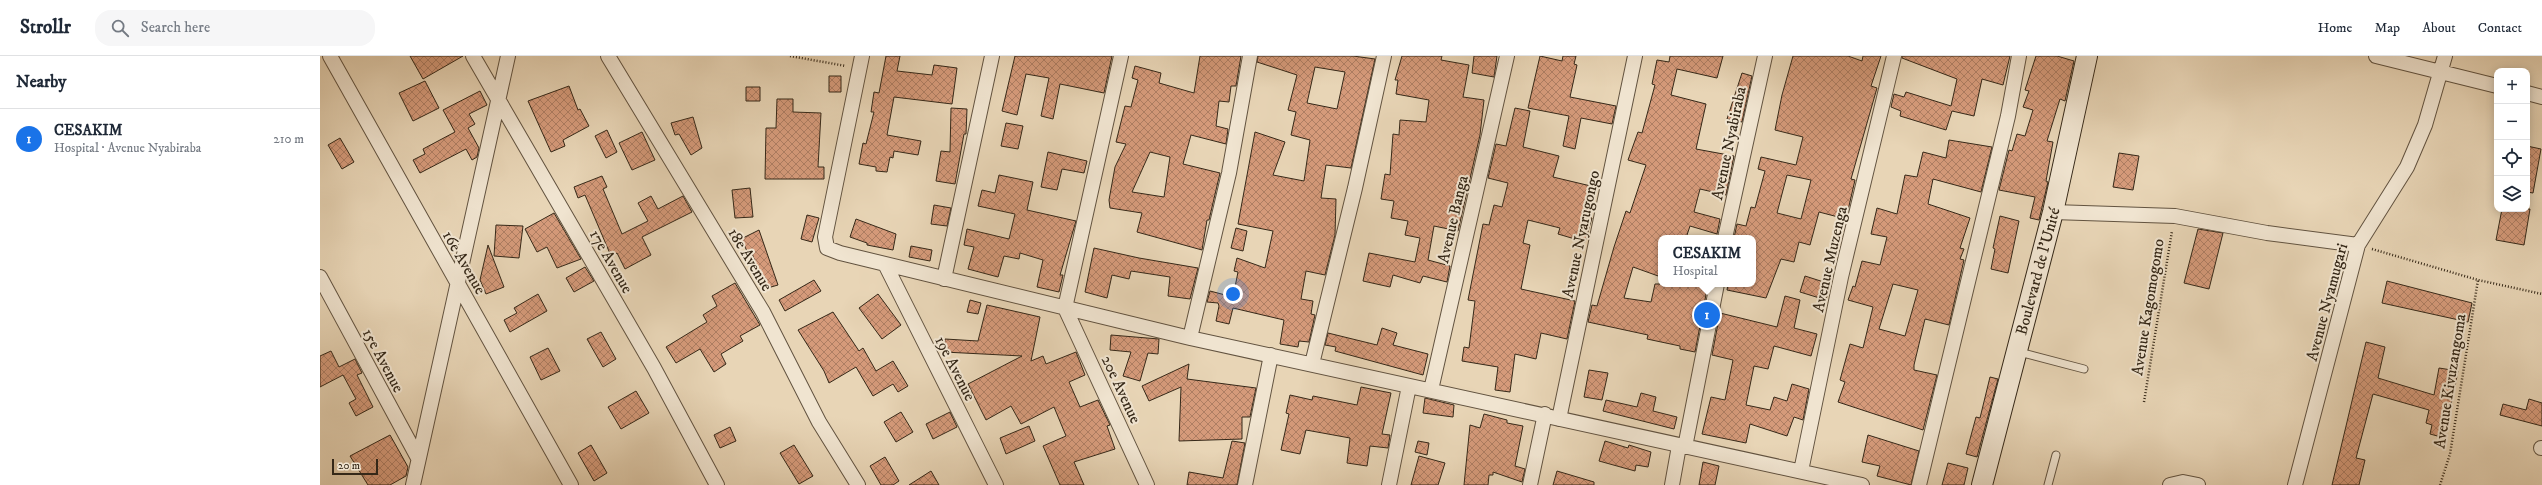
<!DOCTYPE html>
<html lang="en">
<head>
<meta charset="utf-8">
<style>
  :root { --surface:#fff; --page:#f6f6f7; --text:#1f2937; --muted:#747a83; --line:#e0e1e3; --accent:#1a73e8 }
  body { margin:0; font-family:"IM FELL DW Pica",serif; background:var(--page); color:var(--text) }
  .controls { position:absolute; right:12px; top:12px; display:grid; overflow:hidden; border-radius:8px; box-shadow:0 2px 10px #0003 }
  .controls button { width:36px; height:36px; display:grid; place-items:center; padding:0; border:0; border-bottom:1px solid var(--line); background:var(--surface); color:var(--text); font:20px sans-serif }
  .scale { position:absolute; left:12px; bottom:10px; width:46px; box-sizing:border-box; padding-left:4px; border:2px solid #352818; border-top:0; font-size:11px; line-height:14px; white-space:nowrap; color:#352818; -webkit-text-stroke:3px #f0e4d0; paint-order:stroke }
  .you { position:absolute; left:913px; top:238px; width:14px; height:14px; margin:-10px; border:3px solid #fff; border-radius:50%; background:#1a73e8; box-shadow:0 0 0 6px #1a73e833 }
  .badge { display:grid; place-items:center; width:26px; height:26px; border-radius:50%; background:var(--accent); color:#fff; font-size:13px; font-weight:700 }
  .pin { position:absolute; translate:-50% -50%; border:2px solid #fff; box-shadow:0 1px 4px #0006 }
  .popup { position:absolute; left:1338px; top:179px; width:98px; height:52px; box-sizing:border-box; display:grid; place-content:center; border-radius:8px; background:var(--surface); filter:drop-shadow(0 1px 3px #0005); font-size:13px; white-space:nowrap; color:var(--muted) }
  .popup b { font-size:15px; color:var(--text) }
  .popup::after { content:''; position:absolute; left:50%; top:100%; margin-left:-8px; border:8px solid transparent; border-top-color:var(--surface) }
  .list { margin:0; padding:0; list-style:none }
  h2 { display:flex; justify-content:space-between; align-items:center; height:52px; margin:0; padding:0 16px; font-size:17px }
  h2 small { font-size:13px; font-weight:400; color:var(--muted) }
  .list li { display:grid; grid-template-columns:26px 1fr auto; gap:12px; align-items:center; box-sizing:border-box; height:60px; padding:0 16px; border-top:1px solid var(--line) }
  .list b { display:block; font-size:15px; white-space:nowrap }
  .list p { margin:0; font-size:13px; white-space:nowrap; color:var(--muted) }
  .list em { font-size:13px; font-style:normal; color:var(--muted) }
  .icon { flex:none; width:22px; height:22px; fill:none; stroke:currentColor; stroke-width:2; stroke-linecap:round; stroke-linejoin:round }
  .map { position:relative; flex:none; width:2222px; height:429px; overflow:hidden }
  header { display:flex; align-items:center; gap:24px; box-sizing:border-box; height:56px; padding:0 20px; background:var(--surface); border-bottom:1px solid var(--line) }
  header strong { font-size:19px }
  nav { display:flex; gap:22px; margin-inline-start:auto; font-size:14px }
  .search { width:280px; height:36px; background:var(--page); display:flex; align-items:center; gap:10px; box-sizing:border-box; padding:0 14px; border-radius:16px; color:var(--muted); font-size:15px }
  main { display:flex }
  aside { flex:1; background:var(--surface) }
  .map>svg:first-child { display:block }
  .building { fill:url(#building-cross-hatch); stroke:#352818; fill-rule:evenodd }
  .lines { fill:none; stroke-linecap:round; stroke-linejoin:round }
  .lane-casing { stroke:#625340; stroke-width:9 }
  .street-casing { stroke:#625340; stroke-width:16 }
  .secondary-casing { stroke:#352818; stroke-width:22 }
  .path { stroke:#352818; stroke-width:2.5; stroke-dasharray:1 2; stroke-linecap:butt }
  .lane { stroke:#f0e4d0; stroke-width:7 }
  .street { stroke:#f0e4d0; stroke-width:14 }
  .secondary { stroke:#f0e4d0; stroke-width:20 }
  .labels { text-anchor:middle; stroke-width:4; stroke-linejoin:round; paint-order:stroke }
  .street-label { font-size:16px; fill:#352818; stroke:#f0e4d0 }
</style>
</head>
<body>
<header>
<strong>Strollr</strong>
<div class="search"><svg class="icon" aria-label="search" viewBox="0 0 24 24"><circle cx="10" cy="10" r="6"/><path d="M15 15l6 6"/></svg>Search here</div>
<nav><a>Home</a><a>Map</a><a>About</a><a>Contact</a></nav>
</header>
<main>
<aside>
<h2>Nearby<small></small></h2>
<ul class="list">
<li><span class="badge">1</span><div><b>CESAKIM</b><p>Hospital · Avenue Nyabiraba</p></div><em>210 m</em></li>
</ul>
</aside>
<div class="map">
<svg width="2222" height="429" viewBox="0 0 2222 429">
  <defs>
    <pattern id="building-cross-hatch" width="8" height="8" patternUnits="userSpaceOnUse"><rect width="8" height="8" fill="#d59a7a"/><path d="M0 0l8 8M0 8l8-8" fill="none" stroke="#ae7e63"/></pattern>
  </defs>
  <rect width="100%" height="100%" fill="#e8d5b6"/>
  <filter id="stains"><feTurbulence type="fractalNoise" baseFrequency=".005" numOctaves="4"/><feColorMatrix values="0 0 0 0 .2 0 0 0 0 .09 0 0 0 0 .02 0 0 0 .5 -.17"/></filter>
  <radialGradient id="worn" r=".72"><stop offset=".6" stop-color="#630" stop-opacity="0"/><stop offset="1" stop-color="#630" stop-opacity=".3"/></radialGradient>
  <path class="building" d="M90,0H143L103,23Z
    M566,0H580L577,15L612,19L614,9L637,12L632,48L574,41L567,79L601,85L598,99L574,95L573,102L570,101L567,116L556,115V111L539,108L543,87L546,88L554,56H551L554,36L559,37Z
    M695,0H792L784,37L740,28L733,63L721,60L729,22L706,18L697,59L682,55Z
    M880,0H921L916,30H911L909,46L899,45L896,70L908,73L906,88L871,79L863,108L900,117L889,164H887L882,194L817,176L822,157L790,152L789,144L795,111L806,88L796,86L805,50L811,51L818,24L812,22L815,10L841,17L839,27L874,37ZM830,96L850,101L844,141L812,136Z
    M938,0H1033L1055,3L1031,112L1006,109L1001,142L1016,143L1015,179L1005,219L986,215L981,243L993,245L991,258L995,259L989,286L979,285L978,291L960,288L964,264L913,252L909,268L896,265L899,250L898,247L887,246L890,235L913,241L918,216L914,215L917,202L945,212L953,175L918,168L935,76L965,86L953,119L984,125L990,84L971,79L976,56L968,54L977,19L937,6ZM995,11L1025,16L1017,53L987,47Z
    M1082,0H1122L1121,4L1149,9L1143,41L1164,44L1160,79L1138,175L1114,170L1108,204L1130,210L1127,226L1103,220L1100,227L1073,219L1070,231L1043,225L1049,197L1095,206L1100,182L1085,179L1088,165L1071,162L1074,145L1061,143L1065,118L1070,119L1073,78L1079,79L1080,64L1106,66L1109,44L1076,38L1078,24H1075Z
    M1154,0H1177L1174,21L1152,17Z
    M1220,0L1242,5L1243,0H1256L1254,8L1257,9L1250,41L1296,50L1292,68L1261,62L1255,93L1243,90L1249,60L1208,52Z
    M1350,0H1403L1397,22L1357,13L1351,39L1386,48L1376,93L1414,100L1406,139L1380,133L1374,156L1400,163L1397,178L1370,170L1366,182H1341V221L1313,211L1304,242L1331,246L1335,228H1388L1375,296L1360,293V290L1327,283L1328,279L1268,266L1272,249L1277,250L1294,191L1306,155L1310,157L1326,109L1308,104L1318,76L1322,77L1335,29L1332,28L1337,4L1349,6Z
    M1473,0H1528L1542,5L1543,0H1561L1551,30L1557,32L1531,123L1535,124L1526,163L1499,156L1490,189L1479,186L1474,206L1461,203L1446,242L1407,234L1408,228H1433V182H1414L1417,168L1426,170L1431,151L1435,152L1445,115L1438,113L1441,101L1476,109L1483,81L1455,74L1462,39ZM1467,119L1491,124L1481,163L1457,157Z
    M1582,0H1690L1683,29L1662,23L1654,60L1632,55L1626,74L1580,60L1581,55L1571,51L1574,38L1584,41L1586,36L1631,50L1637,23L1582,2Z
    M1716,0H1737L1754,5L1745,45L1740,43L1727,85L1733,86L1726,125L1728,126L1719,164L1710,162L1715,141L1679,134L1689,94L1692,95L1697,78L1705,80L1713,54L1703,51L1709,35L1705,34Z
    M1422,17L1432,20L1422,66L1407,63Z
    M509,20H521V36H509Z
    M105,25L119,52L93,65L79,37Z
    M249,30L258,54L260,53L269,70L243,84L245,90L231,96L208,45Z
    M426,31H440V45H426Z
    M160,35L167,49L149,58L155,68L148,72L159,92L157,101L152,104L146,93L100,117L93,104L105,98L103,93L135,76L123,54Z
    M457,43H473V56L501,57L498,111H504V123H445L446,72H456Z
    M631,52L647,53L646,78H644L635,128L616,125L621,95L630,96Z
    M1195,52L1210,55L1203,91L1239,100L1233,121L1275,131L1268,161L1272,162L1265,186L1238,178L1240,172L1208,164L1203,187L1210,189L1201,233L1255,245L1247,283L1221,277L1216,303L1195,298L1190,336L1175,334L1178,311L1142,305L1144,291L1149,292L1155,245L1148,244L1163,168L1169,169L1174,149L1182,151L1188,127L1168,122L1176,88L1186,90Z
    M373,61L382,92L371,99L359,78L355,79L351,67Z
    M686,67L703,70L698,93L681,90Z
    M287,74L297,96L286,102L275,80Z
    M322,76L335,104L312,114L299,87Z
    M20,82L34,106L22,113L8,89Z
    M1629,84L1672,91L1661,136L1613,123L1608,148L1650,162L1640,192L1644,193L1640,203L1644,204L1629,269L1605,263L1594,309V314L1617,319L1603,374L1518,346L1525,326L1520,324L1530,288L1543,292L1553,251L1528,244L1533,230L1535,231L1542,205L1560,209L1567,181L1551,178L1557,152L1577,158L1585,119L1597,121L1603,96L1626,102ZM1573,228L1598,234L1585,280L1559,273Z
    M2207,90L2221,93L2213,137L2207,136Z
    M728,96L767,105L764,117L742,113L737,134L721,131Z
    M1799,97L1819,100L1813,134L1793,131Z
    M679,119L713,126L707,154L756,165L740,219H743L739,236L717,231L723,204L700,197L699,203L684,200L678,221L648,213L654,191L644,189L647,173L689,183L695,158L658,150L662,134L675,137Z
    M282,120L287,131L283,133L302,178L328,165L318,147L331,140L338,153L363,140L372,156L322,181L331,199L305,213L297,197L291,200L265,139L258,142L254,131Z
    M430,132L433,161L415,162L412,134Z
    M614,149L631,152L627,170L611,168Z
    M2182,153H2210L2204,189L2176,184Z
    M234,157L261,203L237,212L227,191L217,196L205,173Z
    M487,159L499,162L492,186L481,183Z
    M1680,160L1699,165L1688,217L1671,213L1675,193L1673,192Z
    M536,163L576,178L573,194L547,189V187L530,181Z
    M176,169L203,170L199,202L174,200Z
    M916,172L927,175L923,195L911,192Z
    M1878,173L1903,177L1889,233L1864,227Z
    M439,174L458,229L444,233L432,197L429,199L421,183Z
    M168,189L184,231L166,238L160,224Z
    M591,190L612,194L610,205L589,201Z
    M774,192L819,202L878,212L870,243L848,240L850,221L811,215L809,223L792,219L787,242L765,236Z
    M265,211L274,225L254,236L246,222Z
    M1485,220L1510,228L1506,244L1480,236Z
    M494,224L501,235L465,255L459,244Z
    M2067,225L2152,247L2148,266L2062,247Z
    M415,227L440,269L420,280L423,285L401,298L406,308L394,316L380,293L356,307L346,291L387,266L383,259L397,250L392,240Z
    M218,238L227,255L190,276L184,264L197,257L194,252Z
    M558,238L581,269L562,283L539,252Z
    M1465,240L1480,244L1474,272L1497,278L1491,300L1454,290L1448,313L1434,310L1426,349L1450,354L1454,341L1467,345L1472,328L1489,333L1483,364L1474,361L1467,380L1430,368L1426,387L1382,378L1391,341L1405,344L1413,304L1392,299L1400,257L1457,271Z
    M650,244L661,247L658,258L647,256Z
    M667,249L720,261L711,305L723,300L726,308L756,296L765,319L749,326L760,351L778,344L790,369L787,370L795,393L754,406L764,429H740L723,390L746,380L734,351L701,368L691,350L666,364L648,328L702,300L624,296L625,283L658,285Z
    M513,256L539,295L543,292L556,315L573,305L588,330L578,336L573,328L553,340L536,311L509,327L504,315L478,274Z
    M1062,272L1077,277L1073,289L1108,298L1103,319L1015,295L1016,291L1005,289L1008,277L1057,289Z
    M281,276L296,303L283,311L267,283Z
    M791,279L839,283L838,298L828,297L820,325L803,320L811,296L790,294Z
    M2046,286L2065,291L2058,322L2114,339L2119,312L2138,315L2133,341L2121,381L2110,378L2112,369L2106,367L2109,354L2053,338L2036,402L2045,404L2039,429H2012Z
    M228,292L240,315L221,324L210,301Z
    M11,295L19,311L35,303L42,317L37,319L53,351L36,360L29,347L36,343L23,319L0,331V300Z
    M869,308L867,323L936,332L930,361H922V383L859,385L861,331L829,345L822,330Z
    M1269,314L1288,317L1282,344L1264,341Z
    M1670,321L1678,323L1657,401L1646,398L1656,361L1660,362Z
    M1041,331L1071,337L1062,378L1070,379L1068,392L1050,390L1047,410L1027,407L1030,382L986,374L980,398L961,394L969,358L966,357L970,339L992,344L993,340L1037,349Z
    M316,335L329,357L301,373L288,351Z
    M1321,337L1336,341L1333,355L1357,361L1354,373L1283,355L1286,344L1317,351Z
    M1105,342L1134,349L1133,361L1103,357Z
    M2209,343L2222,347V370L2180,359L2183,348L2206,354Z
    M581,356L593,376L576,386L564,366Z
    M630,356L637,371L613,383L606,368Z
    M1164,358L1187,364V367L1203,370L1195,410L1205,413L1202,426L1173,416V419H1169L1168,429H1144L1150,369L1160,372Z
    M709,370L715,385L686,398L680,382Z
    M410,371L416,385L400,392L394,379Z
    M70,379L88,411L86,420L70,429H48L30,400Z
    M1548,379L1599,395L1591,429L1557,420L1560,410L1542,406Z
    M912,385L925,387L917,429H867L869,416L903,422Z
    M1098,385L1109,387L1107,399L1095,396Z
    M1285,385L1308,392L1309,389L1331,396L1328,411L1316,409L1315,415L1279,405Z
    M271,389L287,417L274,425L258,397Z
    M474,389L493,420L479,428L460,397Z
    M1099,400L1125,407L1118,429H1091Z
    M565,401L579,425L573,429H561L550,410Z
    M1383,406L1399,410L1395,429H1379Z
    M1628,407L1648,412L1644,429H1622Z
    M611,415L619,429H589Z
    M1237,415L1274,426V429H1233Z"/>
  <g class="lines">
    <g class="lane-casing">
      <path id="lane" d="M1699,296L1764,313
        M1728,429L1736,399"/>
    </g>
    <g class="street-casing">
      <path id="street" d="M10,0L251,429
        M153,0L334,312L397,429
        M288,0L443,256L499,366L538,429
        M542,0L505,181L507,192L520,197L870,282L1542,429
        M801,0L745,252L827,429
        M2056,0L2177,30
        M2207,37L2222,41
        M1733,156L1855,160L1947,177L2038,189
        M1405,182L1445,0
        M566,210L676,429
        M0,221L98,402
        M624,223L672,0
        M870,282L909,117L930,0
        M992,308L1035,132L1064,0
        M1111,334L1187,0
        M1239,363L1315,0
        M1365,391L1397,228
        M2221,392H2222
        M1481,415L1521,221L1574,0
        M93,429L188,0
        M925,429L951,299
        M1069,429L1089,330
        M1210,429L1225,358
        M1352,429L1359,390
        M1599,429L1688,60L1699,0
        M1850,429L1863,426L1878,429
        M1975,429L2038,189L2087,111L2105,69L2125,0"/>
    </g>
    <g class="secondary-casing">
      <path id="secondary" d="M1662,429L1733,156L1767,0"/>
    </g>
    <path class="path" d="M470,0L526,10
      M2052,193L2158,224L2222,238
      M1824,346L1852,175
      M2120,429L2130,398L2158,224"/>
    <use href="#lane" class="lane"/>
    <use href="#street" class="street"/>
    <use href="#secondary" class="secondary"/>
  </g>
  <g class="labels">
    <g class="street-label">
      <text transform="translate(1408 87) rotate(-78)" y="6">Avenue Nyabiraba</text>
      <text transform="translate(1132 163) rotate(-77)" y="6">Avenue Banga</text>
      <text transform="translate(1260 178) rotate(-78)" y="6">Avenue Nyarugongo</text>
      <text transform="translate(431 203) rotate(59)" y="6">18e Avenue</text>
      <text transform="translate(1509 203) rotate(-77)" y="6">Avenue Muzenga</text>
      <text transform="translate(292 205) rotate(60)" y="6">17e Avenue</text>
      <text transform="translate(145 206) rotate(60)" y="6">16e Avenue</text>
      <text transform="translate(1717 215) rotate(-75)" y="6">Boulevard de l'Unité</text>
      <text transform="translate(2006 246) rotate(-75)" y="6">Avenue Nyamugari</text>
      <text transform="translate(1827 251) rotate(-81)" y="6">Avenue Kagomogomo</text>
      <text transform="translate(64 304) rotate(62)" y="6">15e Avenue</text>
      <text transform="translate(636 312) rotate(63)" y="6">19e Avenue</text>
      <text transform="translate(2129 325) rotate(-81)" y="6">Avenue Kivuzangoma</text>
      <text transform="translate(802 333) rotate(65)" y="6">20e Avenue</text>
    </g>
  </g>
  <rect width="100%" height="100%" filter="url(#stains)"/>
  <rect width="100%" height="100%" fill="url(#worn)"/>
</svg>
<div class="controls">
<button>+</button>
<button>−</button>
<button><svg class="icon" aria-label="locate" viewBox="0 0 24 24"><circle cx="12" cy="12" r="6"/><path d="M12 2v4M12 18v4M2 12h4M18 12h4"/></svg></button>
<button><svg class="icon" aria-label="layers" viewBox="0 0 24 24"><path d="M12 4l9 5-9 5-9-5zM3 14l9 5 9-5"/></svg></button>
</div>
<div class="scale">20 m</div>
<div class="you"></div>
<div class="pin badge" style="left:1387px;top:259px">1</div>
<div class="popup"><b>CESAKIM</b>Hospital</div>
</div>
</main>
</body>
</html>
